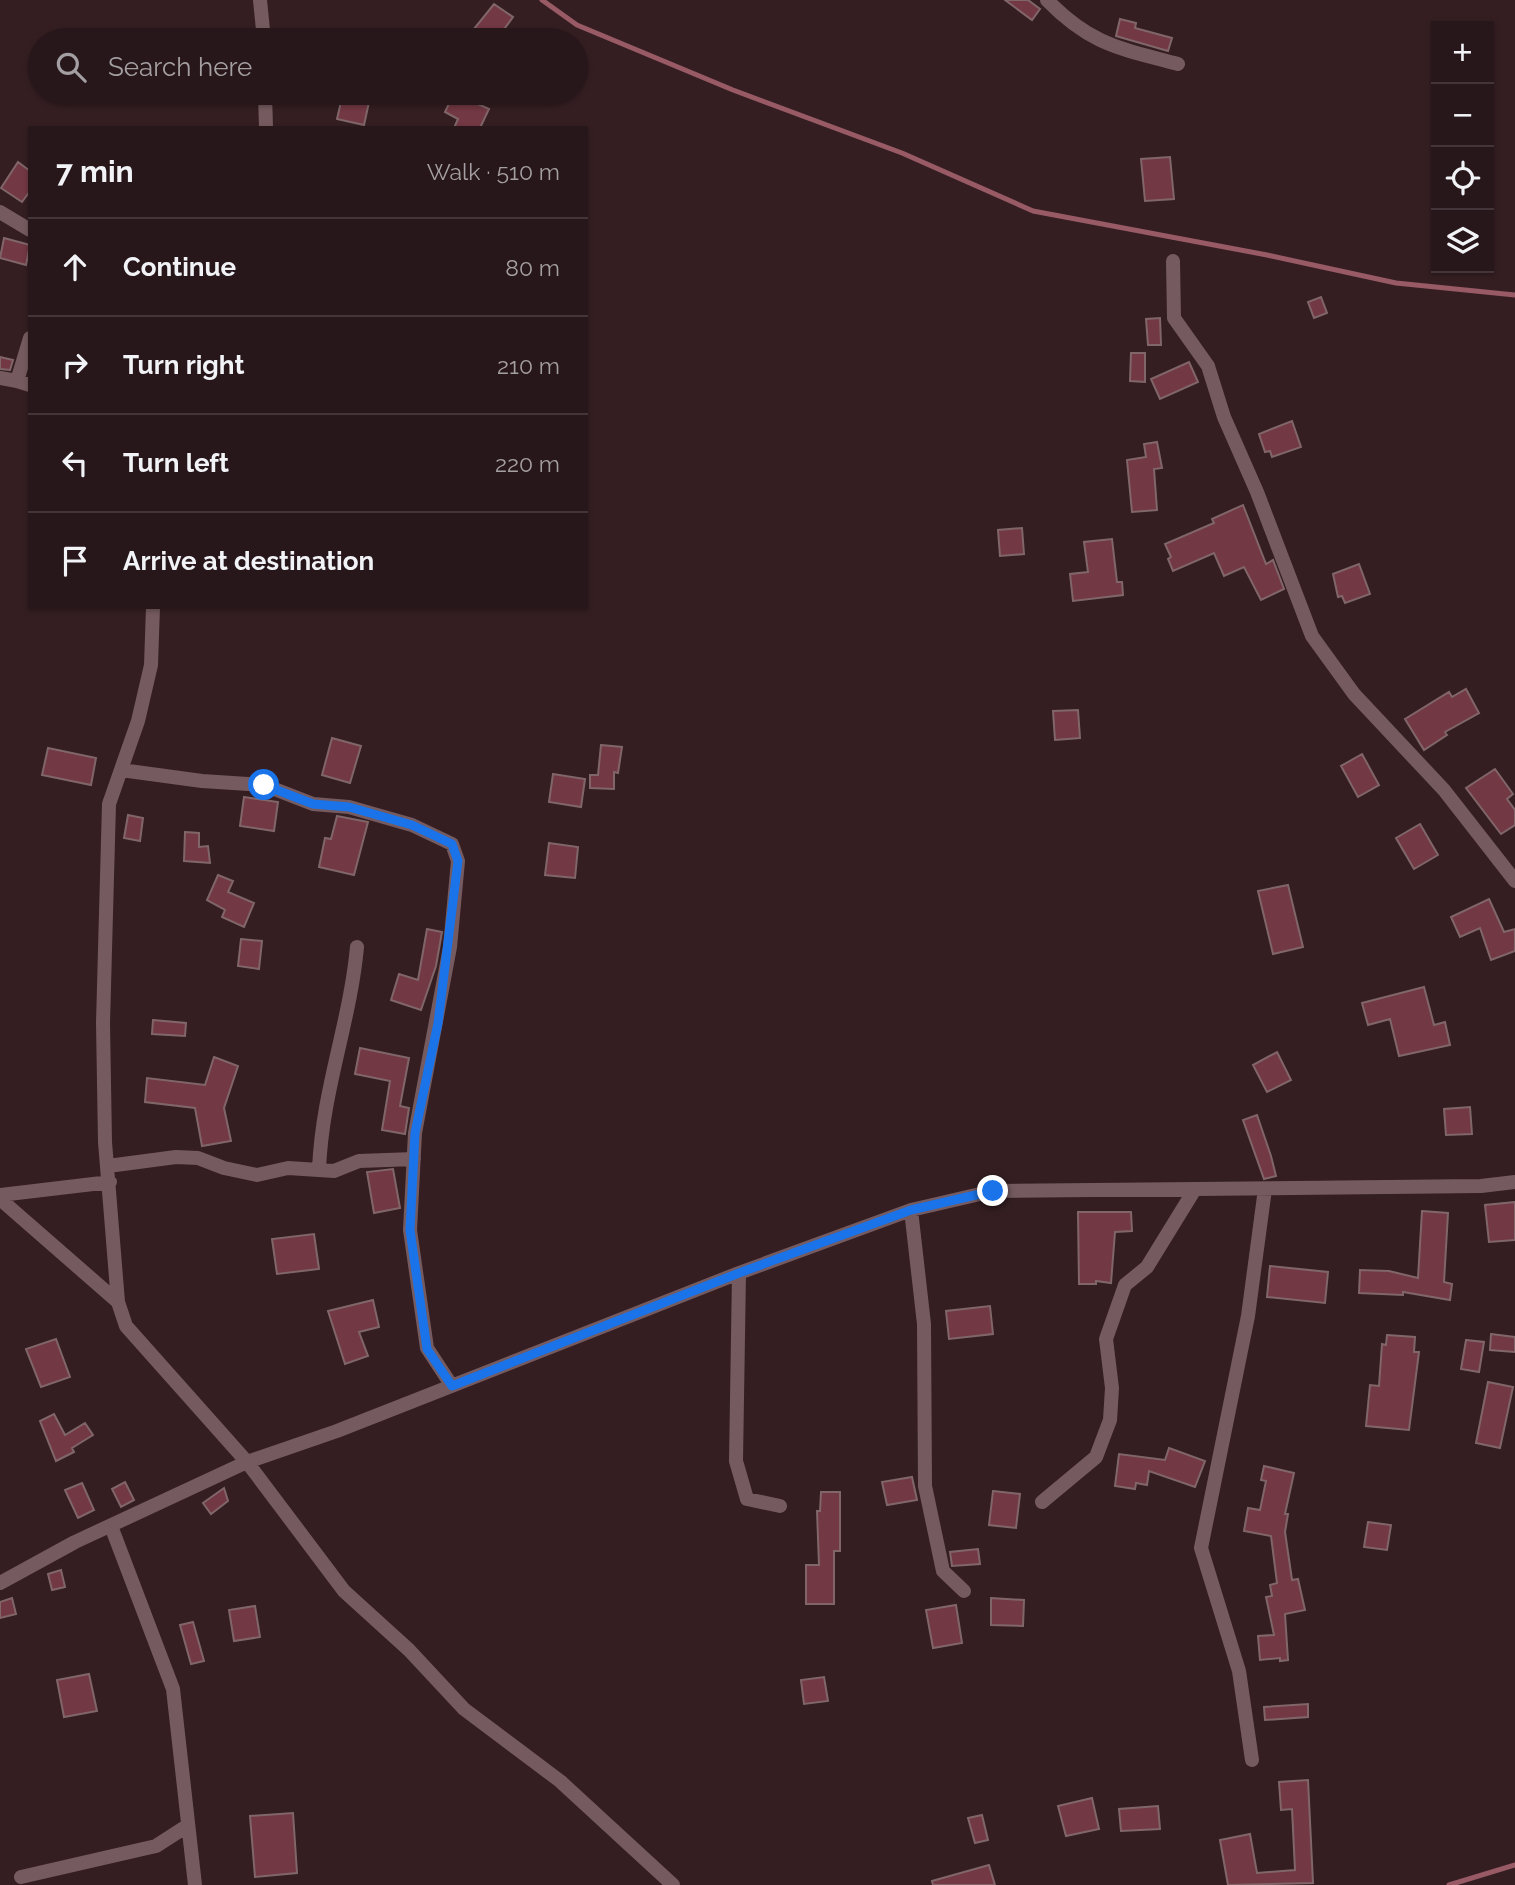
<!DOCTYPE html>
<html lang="en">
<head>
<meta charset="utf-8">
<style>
  :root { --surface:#27161a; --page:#2f1f23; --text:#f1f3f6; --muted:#a49fa2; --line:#433539 }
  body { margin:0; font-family:Raleway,sans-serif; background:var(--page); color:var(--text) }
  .controls { position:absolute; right:21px; top:21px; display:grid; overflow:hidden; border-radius:0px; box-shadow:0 2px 5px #0004 }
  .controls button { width:63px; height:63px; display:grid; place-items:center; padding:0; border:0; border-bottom:2px solid var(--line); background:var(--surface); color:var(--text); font:35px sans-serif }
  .stop { position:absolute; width:21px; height:21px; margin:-16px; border:5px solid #1a73e8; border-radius:50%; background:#fff }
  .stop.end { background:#1a73e8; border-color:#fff; box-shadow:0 2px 7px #0008 }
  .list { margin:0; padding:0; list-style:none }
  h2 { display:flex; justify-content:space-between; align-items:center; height:91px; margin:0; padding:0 28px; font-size:30px }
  h2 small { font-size:23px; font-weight:400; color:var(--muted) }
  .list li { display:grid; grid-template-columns:46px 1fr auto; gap:21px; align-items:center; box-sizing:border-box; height:98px; padding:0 28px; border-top:2px solid var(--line) }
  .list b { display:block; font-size:26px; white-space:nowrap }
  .list em { font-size:23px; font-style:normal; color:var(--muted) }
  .icon { flex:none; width:38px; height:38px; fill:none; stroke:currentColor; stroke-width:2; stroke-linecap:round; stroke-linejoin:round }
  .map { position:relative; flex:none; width:1515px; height:1885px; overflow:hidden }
  .search { position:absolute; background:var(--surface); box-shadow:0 2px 5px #0004; left:28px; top:28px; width:560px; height:77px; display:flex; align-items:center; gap:18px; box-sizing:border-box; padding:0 24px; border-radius:38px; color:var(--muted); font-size:26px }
  .panel { position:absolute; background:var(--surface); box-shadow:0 2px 5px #0004; left:28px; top:126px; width:560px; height:483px; border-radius:0px }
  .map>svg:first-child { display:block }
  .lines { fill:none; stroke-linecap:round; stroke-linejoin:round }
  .stream { stroke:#985a64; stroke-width:5 }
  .building { fill:#723843; stroke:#806669; stroke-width:2 }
  .minor { stroke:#755b5f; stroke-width:14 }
  .route { stroke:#1a73e8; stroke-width:9 }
</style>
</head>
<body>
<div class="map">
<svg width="1515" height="1885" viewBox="0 0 1515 1885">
  <rect width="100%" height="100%" fill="#341e22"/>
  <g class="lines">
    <path class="stream" d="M542,0L577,25L733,90L902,153L1033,211L1267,255L1396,283L1515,295
      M1449,1885L1515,1865"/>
  </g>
  <path class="building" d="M1005,0H1028L1040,9L1032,20Z
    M494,4L513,17L496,40H465Z
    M1120,19L1136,23L1135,28L1172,38L1168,51L1116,36Z
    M343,93H371L364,125L337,119Z
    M454,93L489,109L480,128H454L458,119L445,112Z
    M1170,157L1174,199L1145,201L1141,159Z
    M18,162L30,171V191L22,202L1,188Z
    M4,238L30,245L26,265L0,258Z
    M1321,297L1327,313L1314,318L1308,302Z
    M1160,318L1161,345H1148L1146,319Z
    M1131,353H1145V382L1130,381Z
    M0,357L13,360L10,370L0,369Z
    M1189,362L1198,382L1160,399L1151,379Z
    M1292,421L1301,447L1272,457L1270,451L1265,452L1259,434Z
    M1157,442L1162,468L1154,469L1157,510L1132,512L1127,460L1146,457L1144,444Z
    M1243,505L1266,564L1273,560L1284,589L1261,600L1244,567L1224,576L1214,553L1173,571L1168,559L1171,557L1165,544L1214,523L1212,519Z
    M1022,528L1024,554L1000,556L998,530Z
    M1112,539L1117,582H1122L1123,595L1073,601L1070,574L1088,572L1084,542Z
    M1359,564L1370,594L1345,603L1342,596L1338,597L1333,574Z
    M1466,689L1479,713L1445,732L1447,735L1424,750L1405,719L1449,692L1452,697Z
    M1078,710L1080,738L1055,740L1053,711Z
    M332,738L361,746L350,783L322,775Z
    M601,745L622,747L618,773L614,772V789L590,788V775H598Z
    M48,748L96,758L91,785L42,775Z
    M1362,754L1379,785L1358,797L1341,766Z
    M1495,769L1513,794L1507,799L1515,810V825L1501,834L1466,788Z
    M553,774L585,779L581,807L549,802Z
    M244,797L278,802L274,831L240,826Z
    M128,815L143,818L140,841L124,838Z
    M337,816L368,822L354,875L319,867L325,838L331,839Z
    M1420,824L1438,855L1414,869L1396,838Z
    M185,832L199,833V847L208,846L210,863L184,861Z
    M549,843L578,847L575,878L545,875Z
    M218,875L233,881L228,892L254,903L244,927L222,917L225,910L207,900Z
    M1288,885L1303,947L1273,954L1258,891Z
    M1489,899L1504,932L1515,929V951L1491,960L1480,928L1460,937L1451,917Z
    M427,929L442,932L436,966L421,1010L391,1000L399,974L418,980Z
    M241,939L262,941L259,969L238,966Z
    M1424,987L1434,1025L1445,1022L1450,1045L1399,1056L1390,1019L1368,1025L1362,1003Z
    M153,1020L186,1023L185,1036L152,1034Z
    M360,1048L409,1058L400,1106L409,1108L405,1134L382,1130L390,1081L355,1074Z
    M1277,1052L1291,1080L1267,1092L1253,1065Z
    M214,1057L238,1066L224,1108L231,1141L202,1146L195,1108L145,1102L147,1078L205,1085Z
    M1470,1107L1472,1134L1446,1135L1444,1109Z
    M1257,1115L1271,1156L1276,1176L1264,1179L1243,1120Z
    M393,1169L400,1208L374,1213L367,1172Z
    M1515,1202V1240L1489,1242L1485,1205Z
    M1422,1211L1448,1213L1444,1282L1452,1284L1450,1300L1403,1292V1295L1359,1293L1360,1270L1389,1271L1418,1278Z
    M1078,1212H1131L1132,1231L1115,1232L1111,1283L1096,1281V1284H1079Z
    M314,1234L319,1269L277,1274L272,1239Z
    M1270,1266L1328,1272L1325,1303L1267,1297Z
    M373,1300L379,1327L359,1332L368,1356L345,1364L328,1311Z
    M990,1306L993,1334L949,1339L946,1311Z
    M1491,1334L1515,1337V1352L1490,1350Z
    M1387,1335L1415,1337L1414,1352H1419L1409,1430L1366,1426L1370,1385L1379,1386L1382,1344L1386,1345Z
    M56,1339L70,1377L41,1387L26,1349Z
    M1466,1340L1484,1342L1479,1372L1461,1369Z
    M1488,1382L1513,1387L1500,1448L1476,1443Z
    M54,1414L65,1435L85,1423L93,1435L72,1448L74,1452L56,1461L40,1421Z
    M1169,1448L1205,1461L1195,1487L1149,1471L1147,1485L1136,1483L1135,1489L1115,1486L1119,1454L1165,1460Z
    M1264,1466L1294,1473L1285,1514H1288L1285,1532L1292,1580L1298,1579L1305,1610L1285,1614L1288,1660L1280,1661V1658L1260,1660L1258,1636L1274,1635L1266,1597L1272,1596L1270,1585L1277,1583L1271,1536L1244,1531L1248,1508L1260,1510L1266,1481L1261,1480Z
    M912,1477L917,1500L887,1505L882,1482Z
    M125,1482L134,1500L121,1507L112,1489Z
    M82,1483L94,1510L78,1518L65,1490Z
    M224,1488L228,1501L211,1514L203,1503Z
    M993,1491L1020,1494L1016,1528L989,1525Z
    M821,1492H840V1551H834V1604H806V1565H819L817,1511H820Z
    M1368,1522L1391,1525L1387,1550L1364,1547Z
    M978,1549L980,1564L952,1566L950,1552Z
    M61,1570L65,1587L52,1590L48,1574Z
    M12,1598L16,1614L0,1618V1602Z
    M991,1598L1024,1600L1023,1626L991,1625Z
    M956,1605L962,1643L933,1648L926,1610Z
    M255,1606L260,1637L234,1641L229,1610Z
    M193,1622L204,1661L191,1664L180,1625Z
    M89,1674L97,1711L64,1717L57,1680Z
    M824,1677L828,1701L804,1704L801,1680Z
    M1308,1704V1717L1265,1720L1264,1707Z
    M1308,1780L1313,1883L1228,1885L1220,1840L1250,1834L1257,1873L1295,1870L1292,1809L1281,1810L1279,1782Z
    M1092,1798L1099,1829L1066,1836L1058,1806Z
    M1158,1806L1160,1829L1121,1831L1119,1809Z
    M293,1813L297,1873L255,1877L250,1816Z
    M982,1815L988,1840L975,1843L968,1818Z
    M989,1865L995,1885H933L932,1881Z"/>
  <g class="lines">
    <path class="minor" d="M260,0L264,40
      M1047,0C1091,45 1119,48 1178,64
      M265,93L266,128
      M0,212L30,230
      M1173,261L1174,318L1208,366L1224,417L1257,492L1312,636L1354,694L1444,790L1515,881
      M30,338L17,381L30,385
      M0,378L17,381
      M153,607L151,665L138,721L109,804L103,1023L105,1142L118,1302L126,1326L247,1462L344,1591L409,1650L464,1709L560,1781L673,1885
      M121,770L202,781L264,785L313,804L349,807L412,825L452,844L458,861L450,947L415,1133L410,1230L427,1348L452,1386
      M108,1166L176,1157L198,1158L224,1168L257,1175L288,1168L334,1171L359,1161L414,1159
      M319,1170C322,1091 350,1023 357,947
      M0,1195L110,1182
      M0,1199L118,1302
      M911,1210L924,1324L925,1486L943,1571L964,1591
      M739,1273L736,1461L747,1499L780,1506
      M1042,1502L1096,1457L1110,1420L1112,1388L1106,1339L1125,1285L1147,1267L1195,1189
      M111,1526L173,1689L195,1885
      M0,1583L75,1542L247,1462L337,1431L739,1273L911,1210L993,1191L1481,1186L1515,1182
      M1252,1760L1239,1671L1201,1548L1248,1316L1265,1189
      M21,1877L156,1846L187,1826"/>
  </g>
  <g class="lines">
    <path class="route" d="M264,785L313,804L349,807L412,825L452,844L458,861L438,1023L415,1133L410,1230L427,1349L452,1386L739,1273L911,1210L993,1191"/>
  </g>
</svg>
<div class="controls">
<button>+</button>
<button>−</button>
<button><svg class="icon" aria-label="locate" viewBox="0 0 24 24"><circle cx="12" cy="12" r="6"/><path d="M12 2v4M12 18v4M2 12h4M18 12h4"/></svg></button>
<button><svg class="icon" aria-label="layers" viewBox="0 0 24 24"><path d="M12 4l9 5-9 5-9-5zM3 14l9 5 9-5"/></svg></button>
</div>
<div class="stop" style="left:264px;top:785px"></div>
<div class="stop end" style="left:993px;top:1191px"></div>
<div class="search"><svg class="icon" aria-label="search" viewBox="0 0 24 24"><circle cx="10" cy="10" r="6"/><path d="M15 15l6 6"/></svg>Search here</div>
<section class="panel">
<h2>7 min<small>Walk · 510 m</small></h2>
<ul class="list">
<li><svg class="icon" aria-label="ahead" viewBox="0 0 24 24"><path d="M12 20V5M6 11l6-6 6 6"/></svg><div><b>Continue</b></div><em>80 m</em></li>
<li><svg class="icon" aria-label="right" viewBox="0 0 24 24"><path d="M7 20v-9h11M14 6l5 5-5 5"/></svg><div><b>Turn right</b></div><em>210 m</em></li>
<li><svg class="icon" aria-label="left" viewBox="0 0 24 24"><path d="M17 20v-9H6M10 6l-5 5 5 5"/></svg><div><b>Turn left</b></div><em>220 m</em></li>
<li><svg class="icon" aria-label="arrive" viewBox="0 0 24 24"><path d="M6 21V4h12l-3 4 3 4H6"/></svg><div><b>Arrive at destination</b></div></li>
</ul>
</section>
</div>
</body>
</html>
